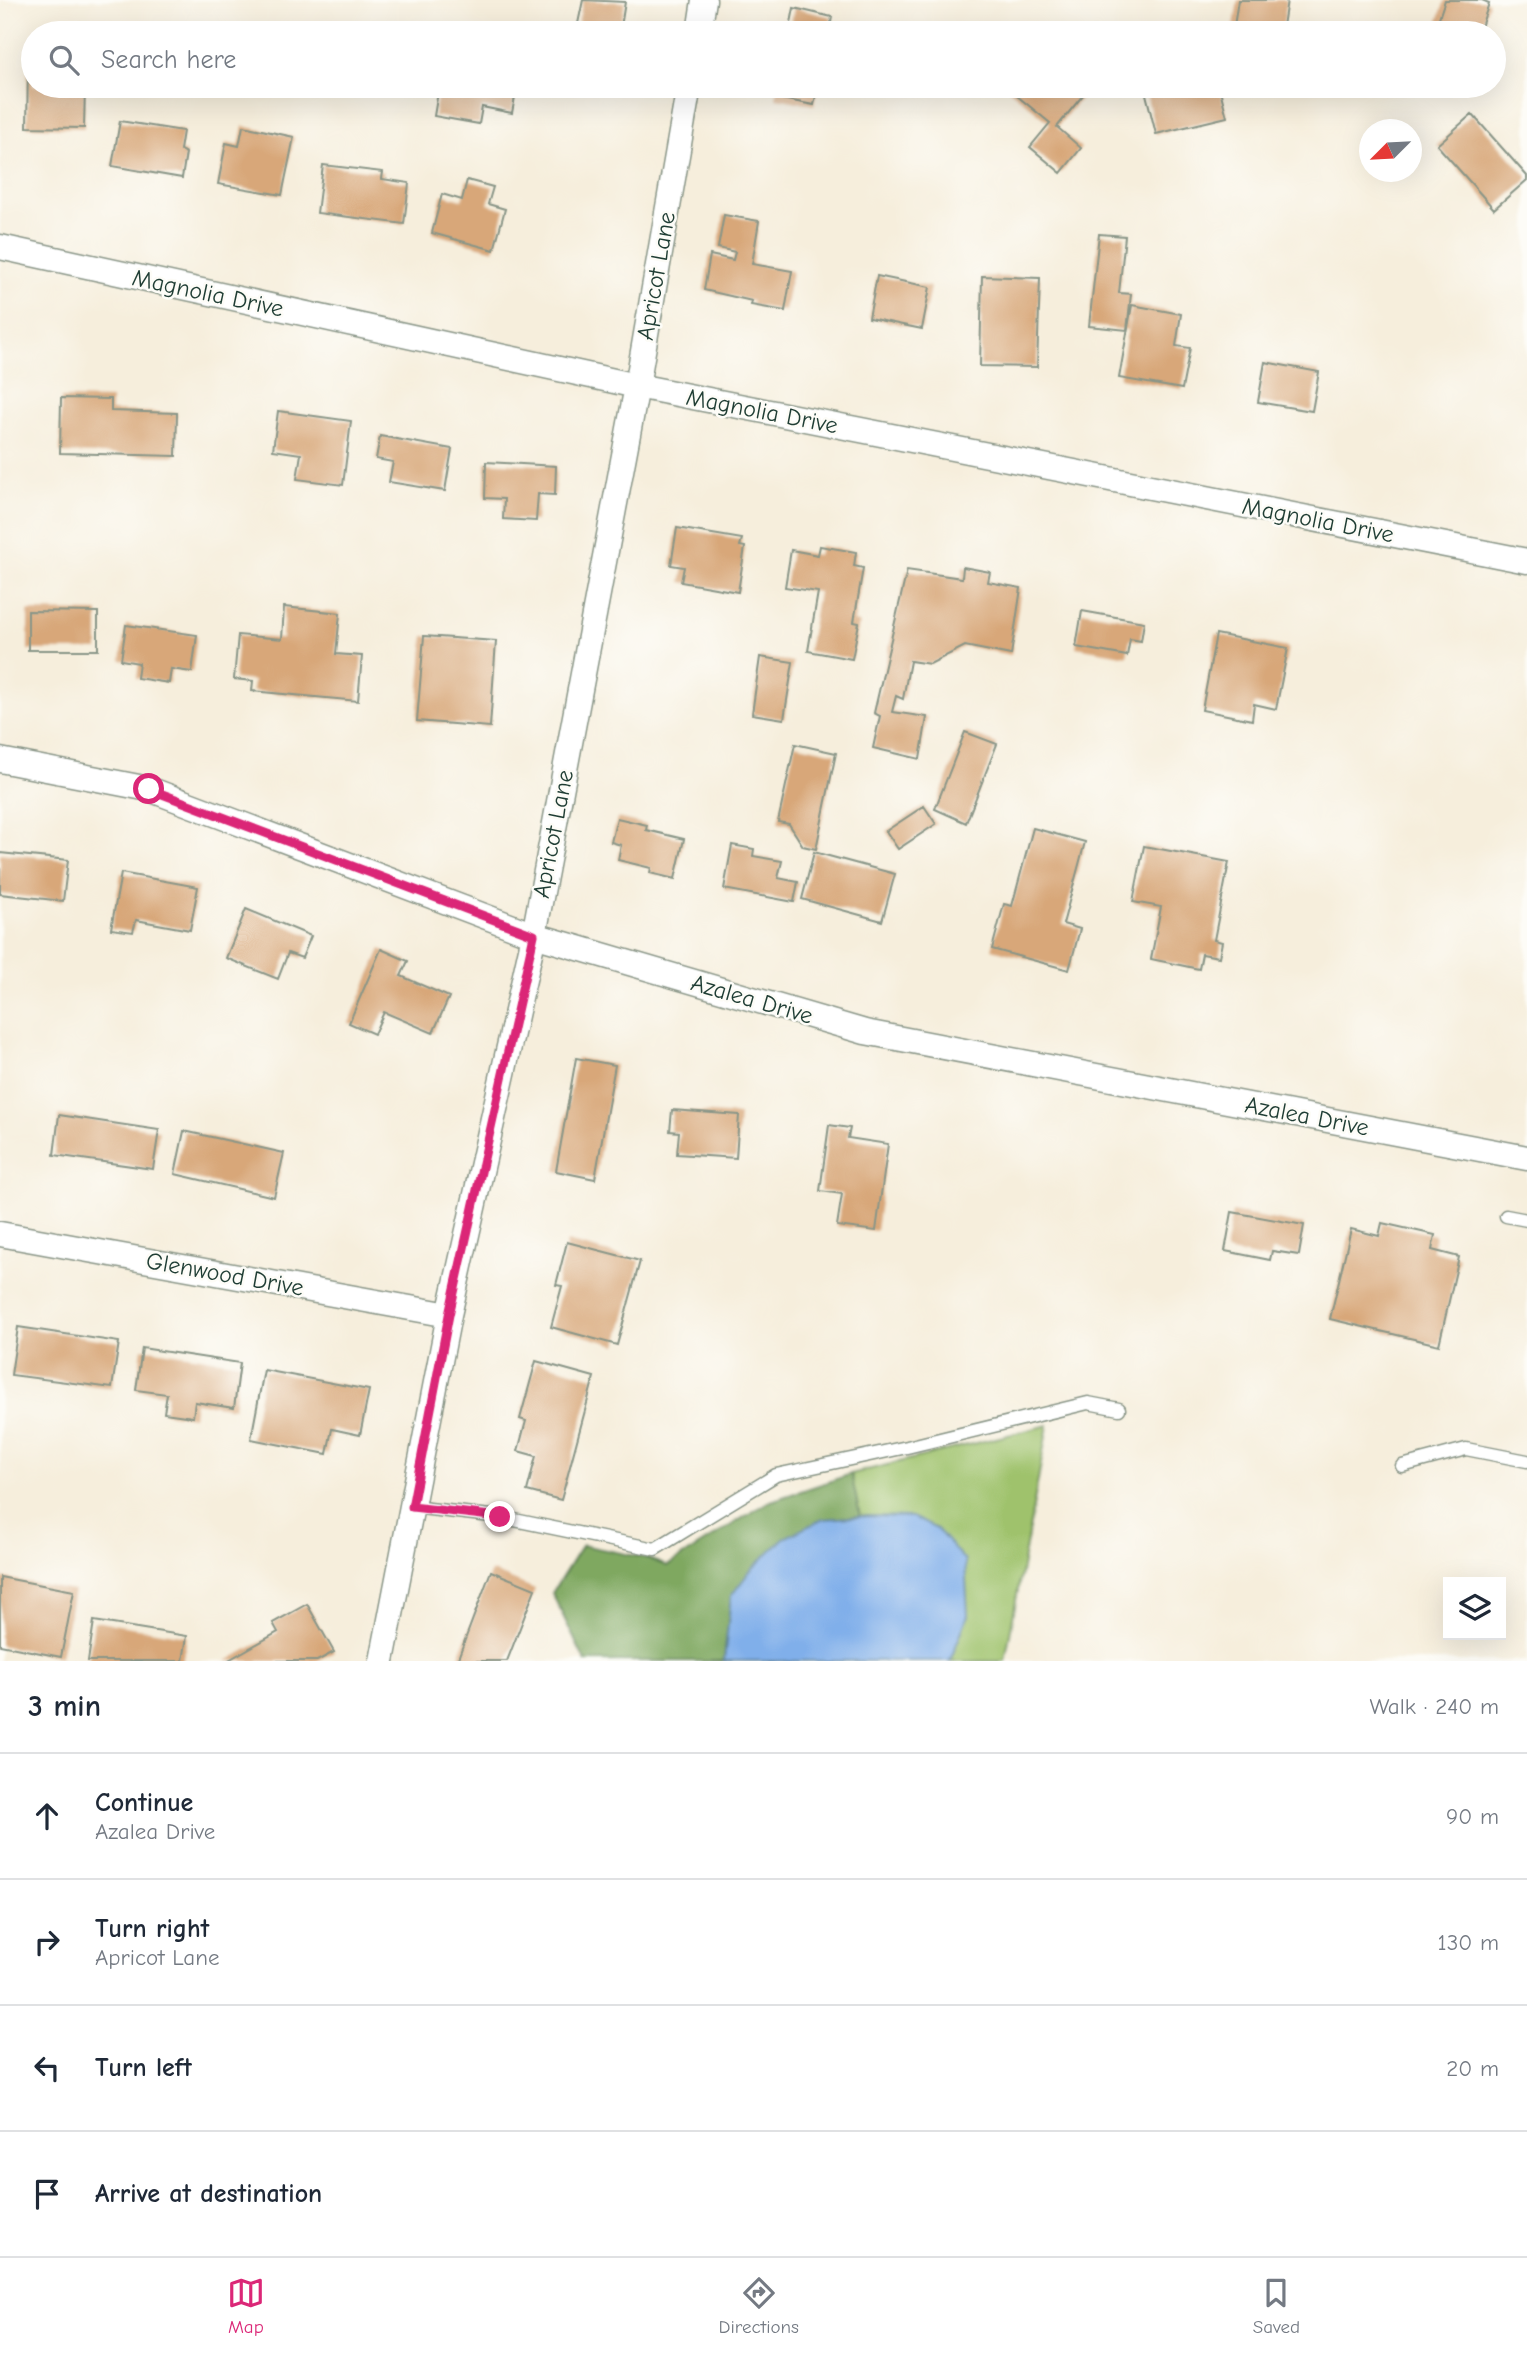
<!DOCTYPE html>
<html lang="en">
<head>
<meta charset="utf-8">
<style>
  :root { --surface:#fff; --page:#f6f6f7; --text:#1f2937; --muted:#747a83; --line:#e0e1e3; --accent:#db2777 }
  body { margin:0; font-family:"Comic Neue",sans-serif; background:var(--page); color:var(--text) }
  .controls { position:absolute; right:21px; bottom:21px; display:grid; overflow:hidden; border-radius:0px; box-shadow:0 7px 28px #0002 }
  .controls button { width:63px; height:63px; display:grid; place-items:center; padding:0; border:0; border-bottom:2px solid var(--line); background:var(--surface); color:var(--text); font:35px sans-serif }
  .compass { position:absolute; left:1359px; top:119px; width:63px; height:63px; border-radius:50%; background:var(--surface); box-shadow:0 7px 28px #0002; rotate:246deg }
  .stop { position:absolute; width:21px; height:21px; margin:-16px; border:5px solid #db2777; border-radius:50%; background:#fff }
  .stop.end { background:#db2777; border-color:#fff; box-shadow:0 2px 7px #0008 }
  .list { margin:0; padding:0; list-style:none }
  h2 { display:flex; justify-content:space-between; align-items:center; height:91px; margin:0; padding:0 28px; font-size:30px }
  h2 small { font-size:23px; font-weight:400; color:var(--muted) }
  .list li { display:grid; grid-template-columns:46px 1fr auto; gap:21px; align-items:center; box-sizing:border-box; height:126px; padding:0 28px; border-top:2px solid var(--line) }
  .list b { display:block; font-size:26px; white-space:nowrap }
  .list p { margin:0; font-size:23px; white-space:nowrap; color:var(--muted) }
  .list em { font-size:23px; font-style:normal; color:var(--muted) }
  .icon { flex:none; width:38px; height:38px; fill:none; stroke:currentColor; stroke-width:2; stroke-linecap:round; stroke-linejoin:round }
  .map { position:relative; flex:none; width:1527px; height:1661px; overflow:hidden }
  .search { position:absolute; background:var(--surface); box-shadow:0 7px 28px #0002; left:21px; right:21px; top:21px; height:77px; display:flex; align-items:center; gap:18px; box-sizing:border-box; padding:0 24px; border-radius:38px; color:var(--muted); font-size:26px }
  .sheet { height:595px; background:var(--surface) }
  nav { display:flex; justify-content:space-around; align-items:center; box-sizing:border-box; height:98px; border-top:2px solid var(--line); background:var(--surface); font-size:19px; color:var(--muted) }
  nav a { display:grid; justify-items:center; gap:4px }
  nav .on { color:var(--accent) }
  .map>svg:first-child { display:block }
  .green { fill:#9fc26c; stroke:#5f8050; stroke-width:2 }
  .forest { fill:#7fa860; stroke:#4f724a; stroke-width:2 }
  .water { fill:#80afea; stroke:#50768f; stroke-width:2 }
  .building { fill:#d8a779 }
  .lines { fill:none; stroke-linecap:round; stroke-linejoin:round }
  .service-casing { stroke:#8a9688; stroke-width:15 }
  .minor-casing { stroke:#8a9688; stroke-width:27 }
  .service { stroke:#fff; stroke-width:12 }
  .minor { stroke:#fff; stroke-width:24 }
  .route { stroke:#db2777; stroke-width:9 }
  .labels { text-anchor:middle; stroke-width:5; stroke-linejoin:round; paint-order:stroke }
  .street-label { font-size:24px; fill:#1f3d34; stroke:#fdfcf7 }
</style>
</head>
<body>
<div class="map">
<svg width="1527" height="1661" viewBox="0 0 1527 1661">
  <rect width="100%" height="100%" fill="#fdfcf7"/>
  <filter id="ink" filterUnits="userSpaceOnUse"><feTurbulence type="fractalNoise" baseFrequency=".0143" numOctaves="2"/><feDisplacementMap in="SourceGraphic" scale="14" xChannelSelector="R" yChannelSelector="G"/><feConvolveMatrix kernelMatrix="1 2 1 2 8 2 1 2 1" color-interpolation-filters="sRGB"/></filter>
  <filter id="wash" filterUnits="userSpaceOnUse"><feTurbulence type="fractalNoise" baseFrequency=".00686" numOctaves="4" result="noise"/><feDisplacementMap in="SourceGraphic" scale="28" xChannelSelector="R" yChannelSelector="G"/><feGaussianBlur stdDeviation="1.57" result="paint"/><feColorMatrix in="noise" values="0 0 0 0 0 0 0 0 0 0 0 0 0 0 0 0 0 1.4 0 .05"/><feComposite in="paint" operator="in"/></filter>
  <g filter="url(#wash)">
    <rect width="100%" height="100%" fill="#f6eedc"/>
    <path class="green" d="M1048,1425L1005,1661H950L968,1615L937,1529L912,1518L860,1516L851,1474Z"/>
    <path class="forest" d="M851,1474L860,1516L829,1519L731,1596L724,1661H585L552,1593L582,1545L646,1558L667,1566L768,1502Z"/>
    <path class="water" d="M869,1516L912,1517L937,1529L965,1561L968,1615L950,1661H724L731,1596L750,1571L784,1538L823,1519Z"/>
    <g id="blocks">
      <path class="building" d="M583,0L625,2L620,33H576Z
        M1238,0H1287L1282,33H1233Z
        M1445,0H1482L1489,3L1479,33H1434Z
        M794,8L832,17L829,33H789Z
        M28,65H33V86H85L84,128L27,127Z
        M439,86H517L512,113L482,107L479,124L434,116Z
        M778,86H818L814,105L776,98Z
        M1005,86H1084L1088,89L1057,127L1081,148L1061,173L1030,147L1050,123Z
        M1144,86H1219L1227,117L1156,134Z
        M1472,114L1527,176V180L1494,209L1437,145Z
        M120,121L183,131L180,150L186,153L182,178L112,166Z
        M243,126L294,137L282,195L218,184L226,143L239,146Z
        M323,165L383,172L382,179L409,183L404,224L317,213Z
        M467,180L493,187L488,204L505,209L494,250L432,233L442,194L462,200Z
        M724,215L759,221L752,264L792,271L785,311L751,305L752,301L704,290L710,255L733,260L735,252L718,248Z
        M1099,234L1125,236L1119,293L1131,294L1127,330L1089,326Z
        M877,276L930,287L922,329L869,318Z
        M982,276L1040,278L1037,367L980,366Z
        M1132,305L1181,314L1176,346L1190,348L1182,389L1119,378Z
        M1265,362L1319,372L1312,411L1258,402Z
        M61,398L111,399V411L177,413L176,456L60,453Z
        M278,411L351,421L343,485L297,479L301,454L273,450Z
        M380,436L452,449L445,491L389,482L393,462L376,459Z
        M486,462L556,466L555,495L538,494L536,521L503,519L504,499L485,498Z
        M677,528L742,539L740,546L745,547L738,592L681,582L684,567L671,565Z
        M820,546L856,552L854,566L863,568L854,622L859,623L852,659L808,651L818,592L785,587L791,550L818,555Z
        M963,567L990,572L988,582L1021,588L1011,655L965,646L930,664L910,661L903,699L896,696L892,712L927,717L920,759L873,748L880,716L874,713L907,570L962,578Z
        M284,607L340,613L336,654L362,656L358,701L252,691L253,681L234,679L238,635L282,639Z
        M28,611L98,612V650H28Z
        M1082,611L1144,622L1141,641L1130,639L1127,656L1076,647Z
        M126,625L197,635L192,672L171,669L169,683L137,678L139,663L121,660Z
        M1216,634L1288,648L1276,709L1254,704L1252,720L1202,710Z
        M424,636L496,641L490,727L417,721Z
        M760,657L793,662L784,719L752,714Z
        M965,732L997,744L966,823L935,809Z
        M795,744L836,753L816,849L803,846L789,824L778,822Z
        M924,806L936,824L898,849L886,831Z
        M617,818L647,825L646,830L684,839L675,879L650,873L651,868L618,860L621,845L611,842Z
        M1033,828L1085,842L1063,924L1080,929L1069,970L992,949L1004,904L1012,906Z
        M732,845L754,849L753,856L782,861L778,878L798,882L794,902L724,889Z
        M1144,846L1229,862L1214,940L1222,942L1219,957L1202,954L1199,969L1151,959L1161,907L1133,902Z
        M814,852L895,874L882,921L802,899Z
        M0,853L68,860L63,901L0,894Z
        M121,873L198,887L190,930L136,920L133,932L111,929Z
        M246,909L311,936L302,958L288,953L278,979L226,958Z
        M381,949L408,961L401,976L449,997L433,1033L384,1012L374,1034L349,1023Z
        M576,1058L615,1065L595,1179L556,1171Z
        M672,1110L739,1115L736,1158L677,1154L679,1132L670,1131Z
        M59,1115L159,1130L153,1169L54,1155Z
        M829,1125L850,1128L848,1138L888,1144L876,1231L837,1226L842,1194L820,1191Z
        M184,1131L284,1153L274,1197L175,1174Z
        M1232,1212L1304,1225L1299,1255L1272,1251L1270,1260L1225,1251Z
        M1382,1223L1435,1235L1432,1250L1459,1257L1439,1345L1330,1319L1351,1229L1379,1236Z
        M567,1242L640,1261L617,1345L551,1327L562,1286L556,1285Z
        M18,1327L119,1342L112,1388L11,1375Z
        M142,1348L240,1363L234,1408L195,1402L193,1417L164,1413L167,1394L136,1390Z
        M536,1361L594,1377L561,1500L527,1491L536,1456L518,1451L526,1421L520,1419Z
        M264,1370L369,1390L360,1435L332,1429L327,1454L251,1439Z
        M491,1571L535,1589L507,1661H457Z
        M0,1577L74,1591L61,1657L0,1645Z
        M307,1604L334,1652L317,1661H227L278,1632L273,1623Z
        M94,1621L187,1636L183,1661H88Z"/>
    </g>
  </g>
  <g filter="url(#ink)">
    <use href="#blocks" fill-opacity="0" stroke="#8a9688" stroke-width="2"/>
    <g class="lines">
      <g class="service-casing">
        <path id="service" d="M1506,1216L1527,1220
          M1402,1466L1466,1449L1527,1461
          M412,1507L500,1517L655,1549L776,1475L907,1447L1088,1403L1119,1409"/>
      </g>
      <g class="minor-casing">
        <path id="minor" d="M699,33L704,0
          M0,247L637,386L1527,561
          M0,760L149,789L534,935L865,1032L1527,1158
          M0,1234L449,1315
          M382,1661L449,1315L534,935L637,386L689,86"/>
      </g>
      <use href="#service" class="service"/>
      <use href="#minor" class="minor"/>
    </g>
  </g>
  <g class="lines" filter="url(#ink)">
    <path class="route" d="M149,789L534,935L449,1315L412,1507L500,1517"/>
  </g>
  <g class="labels">
    <g class="street-label">
      <text transform="translate(656 276) rotate(-80)" y="8">Apricot Lane</text>
      <text transform="translate(208 293) rotate(12)" y="8">Magnolia Drive</text>
      <text transform="translate(762 411) rotate(11)" y="8">Magnolia Drive</text>
      <text transform="translate(1318 520) rotate(11)" y="8">Magnolia Drive</text>
      <text transform="translate(553 834) rotate(-79)" y="8">Apricot Lane</text>
      <text transform="translate(752 999) rotate(16)" y="8">Azalea Drive</text>
      <text transform="translate(1307 1116) rotate(11)" y="8">Azalea Drive</text>
      <text transform="translate(225 1274) rotate(10)" y="8">Glenwood Drive</text>
    </g>
  </g>
</svg>
<div class="controls">
<button><svg class="icon" aria-label="layers" viewBox="0 0 24 24"><path d="M12 4l9 5-9 5-9-5zM3 14l9 5 9-5"/></svg></button>
</div>
<svg class="compass" viewBox="-18 -18 36 36"><path d="M0-13l5 13h-10z" fill="#e53935"/><path d="M0 13l5-13h-10z" fill="#747a83"/></svg>
<div class="stop" style="left:149px;top:789px"></div>
<div class="stop end" style="left:500px;top:1517px"></div>
<div class="search"><svg class="icon" aria-label="search" viewBox="0 0 24 24"><circle cx="10" cy="10" r="6"/><path d="M15 15l6 6"/></svg>Search here</div>
</div>
<section class="sheet">
<h2>3 min<small>Walk · 240 m</small></h2>
<ul class="list">
<li><svg class="icon" aria-label="ahead" viewBox="0 0 24 24"><path d="M12 20V5M6 11l6-6 6 6"/></svg><div><b>Continue</b><p>Azalea Drive</p></div><em>90 m</em></li>
<li><svg class="icon" aria-label="right" viewBox="0 0 24 24"><path d="M7 20v-9h11M14 6l5 5-5 5"/></svg><div><b>Turn right</b><p>Apricot Lane</p></div><em>130 m</em></li>
<li><svg class="icon" aria-label="left" viewBox="0 0 24 24"><path d="M17 20v-9H6M10 6l-5 5 5 5"/></svg><div><b>Turn left</b></div><em>20 m</em></li>
<li><svg class="icon" aria-label="arrive" viewBox="0 0 24 24"><path d="M6 21V4h12l-3 4 3 4H6"/></svg><div><b>Arrive at destination</b></div></li>
</ul>
</section>
<nav>
<a class="on"><svg class="icon" aria-label="map" viewBox="0 0 24 24"><path d="M3 6l6-2 6 2 6-2v14l-6 2-6-2-6 2zM9 4v14M15 6v14"/></svg>Map</a>
<a><svg class="icon" aria-label="directions" viewBox="0 0 24 24"><path d="M12 3l9 9-9 9-9-9zM9 14v-3h6M13 9l2 2-2 2"/></svg>Directions</a>
<a><svg class="icon" aria-label="saved" viewBox="0 0 24 24"><path d="M7 4h10v16l-5-4-5 4z"/></svg>Saved</a>
</nav>
</body>
</html>
